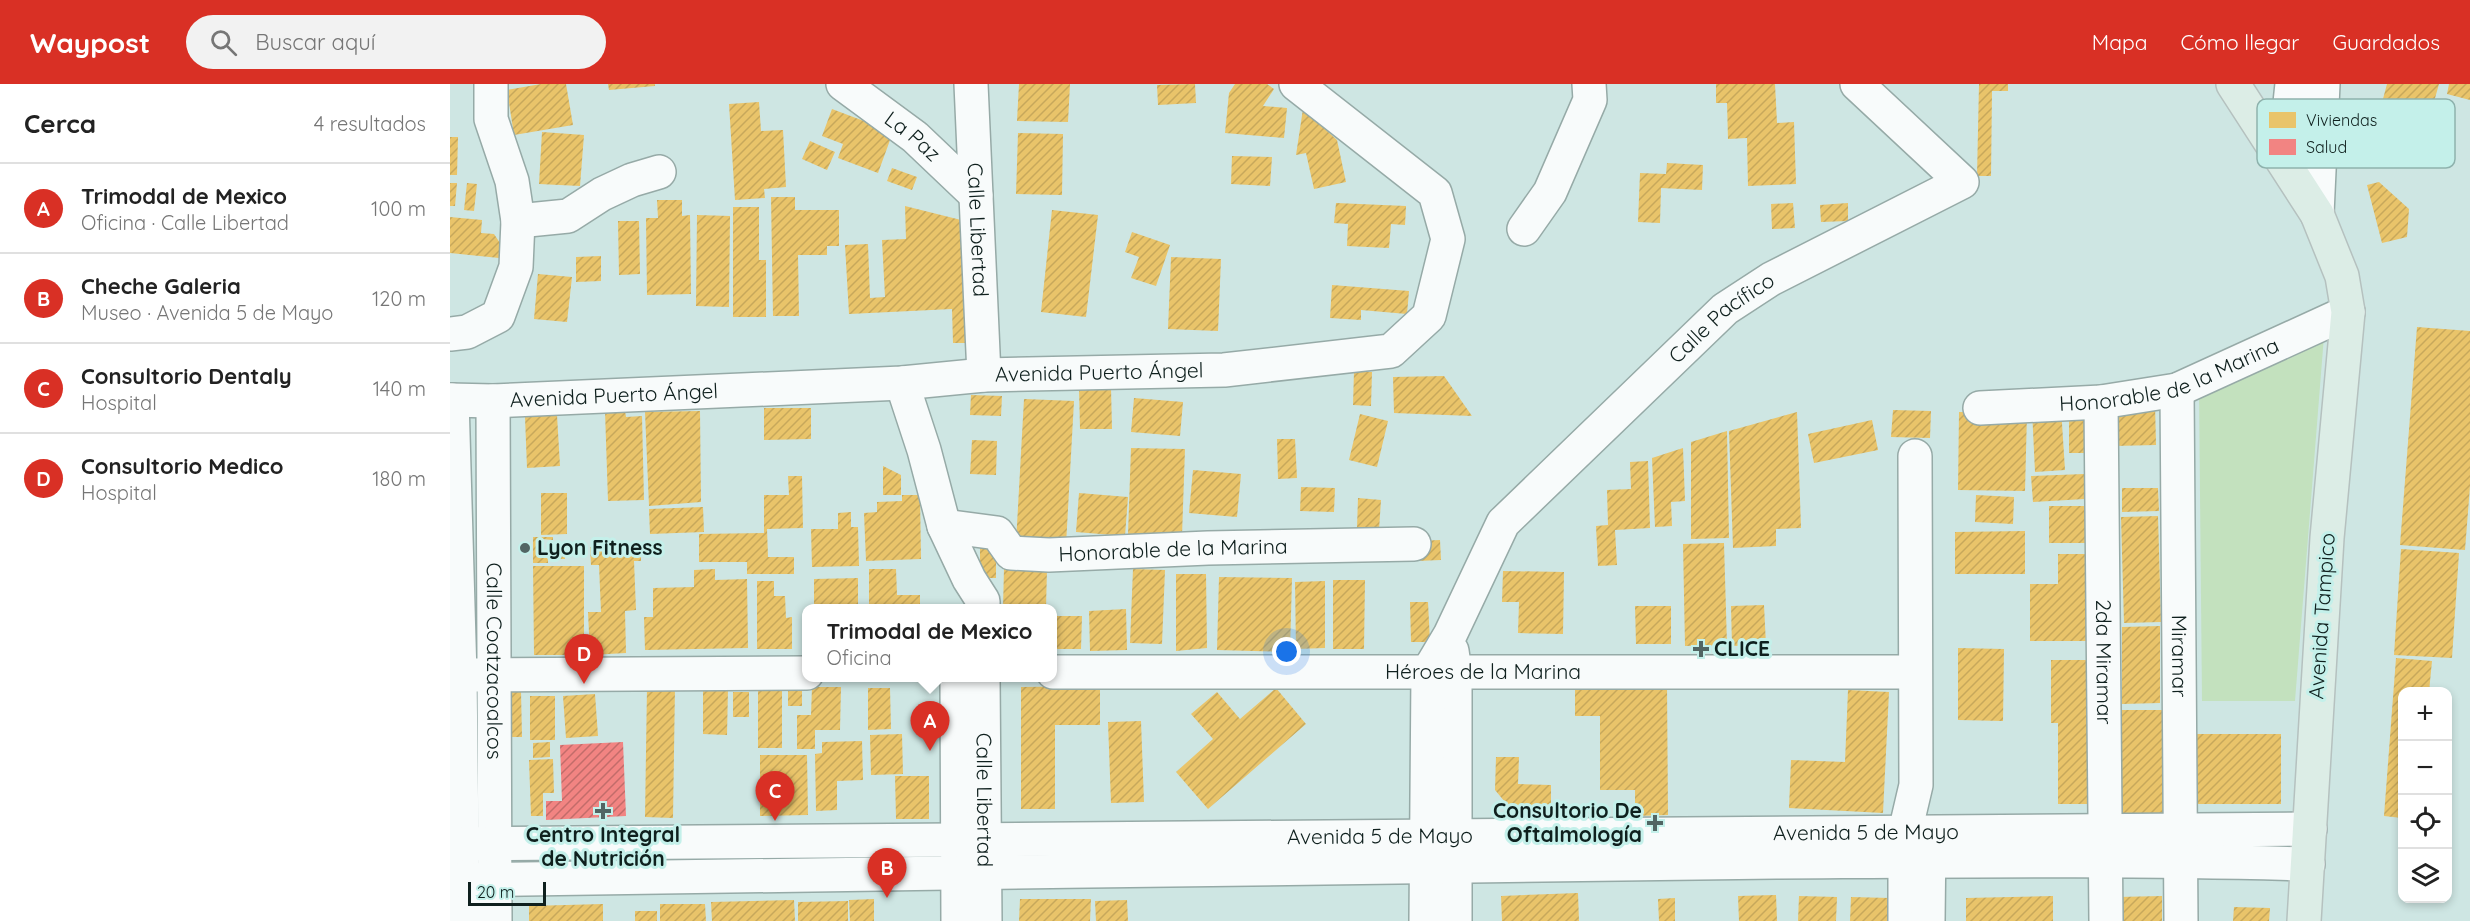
<!DOCTYPE html>
<html lang="es">
<head>
<meta charset="utf-8">
<style>
  :root { --surface:#fff; --page:#f2f2f2; --text:#222; --muted:#767676; --line:#e0e0e0; --accent:#d93025 }
  body { margin:0; font-family:Quicksand,sans-serif; background:var(--page); color:var(--text) }
  .controls { position:absolute; right:18px; bottom:18px; display:grid; overflow:hidden; border-radius:12px; box-shadow:0 3px 9px #0003 }
  .controls button { width:54px; height:54px; display:grid; place-items:center; padding:0; border:0; border-bottom:2px solid var(--line); background:var(--surface); color:var(--text); font:30px sans-serif }
  .scale { position:absolute; left:18px; bottom:15px; width:78px; box-sizing:border-box; padding-left:6px; border:3px solid #0f201e; border-top:0; font-size:16px; line-height:21px; white-space:nowrap; color:#0f201e; -webkit-text-stroke:4px #c4f0ea; paint-order:stroke }
  .you { position:absolute; left:837px; top:568px; width:21px; height:21px; margin:-15px; border:4px solid #fff; border-radius:50%; background:#1a73e8; box-shadow:0 0 0 9px #1a73e833 }
  .badge { display:grid; place-items:center; width:39px; height:39px; border-radius:50%; background:var(--accent); color:#fff; font-size:20px; font-weight:700 }
  .pin { position:absolute; translate:-50% -50px; filter:drop-shadow(0 2px 3px #0008) }
  .pin::after { content:''; position:absolute; top:32px; width:21px; height:18px; background:inherit; clip-path:polygon(0 0,100% 0,50% 100%) }
  .popup { position:absolute; left:352px; top:520px; width:255px; height:78px; box-sizing:border-box; display:grid; place-content:center; border-radius:12px; background:var(--surface); filter:drop-shadow(0 2px 4px #0005); font-size:20px; white-space:nowrap; color:var(--muted) }
  .popup b { font-size:22px; color:var(--text) }
  .popup::after { content:''; position:absolute; left:50%; top:100%; margin-left:-12px; border:12px solid transparent; border-top-color:var(--surface) }
  .list { margin:0; padding:0; list-style:none }
  h2 { display:flex; justify-content:space-between; align-items:center; height:78px; margin:0; padding:0 24px; font-size:26px }
  h2 small { font-size:20px; font-weight:400; color:var(--muted) }
  .list li { display:grid; grid-template-columns:39px 1fr auto; gap:18px; align-items:center; box-sizing:border-box; height:90px; padding:0 24px; border-top:2px solid var(--line) }
  .list b { display:block; font-size:22px; white-space:nowrap }
  .list p { margin:0; font-size:20px; white-space:nowrap; color:var(--muted) }
  .list em { font-size:20px; font-style:normal; color:var(--muted) }
  .icon { flex:none; width:33px; height:33px; fill:none; stroke:currentColor; stroke-width:2; stroke-linecap:round; stroke-linejoin:round }
  .map { position:relative; flex:none; width:2020px; height:837px; overflow:hidden }
  header { display:flex; align-items:center; gap:36px; box-sizing:border-box; height:84px; padding:0 30px; background:var(--accent); color:#fff }
  header strong { font-size:28px }
  nav { display:flex; gap:33px; margin-inline-start:auto; font-size:21px }
  .search { width:420px; height:54px; background:var(--page); display:flex; align-items:center; gap:15px; box-sizing:border-box; padding:0 21px; border-radius:33px; color:var(--muted); font-size:22px }
  main { display:flex }
  aside { flex:1; background:var(--surface) }
  .map>svg:first-child { display:block }
  .garden { fill:#c3e1be }
  .homes { fill:url(#homes-hatch) }
  .health { fill:url(#health-hatch) }
  .lines { fill:none; stroke-linecap:round; stroke-linejoin:round }
  .minor-casing { stroke:#96aaa7; stroke-width:36 }
  .major-casing { stroke:#b5c1bf; stroke-width:36 }
  .minor { stroke:#f8fbfb; stroke-width:33 }
  .major { stroke:#dcede6; stroke-width:33 }
  .poi-dot { fill:#526563; stroke:#c4f0ea; stroke-width:2 }
  .labels { text-anchor:middle; stroke-width:6; stroke-linejoin:round; paint-order:stroke }
  .street-label { font-size:21px; fill:#0f201e; stroke:#c4f0ea }
  .poi-label { font-size:21px; font-weight:bold; fill:#0f201e; stroke:#c4f0ea; text-anchor:start }
  .key { fill:#c4f0ea; stroke:#8eb2ad; stroke-width:1.5 }
  .key-label { font-size:16px; fill:#0f201e }
</style>
</head>
<body>
<header>
<strong>Waypost</strong>
<div class="search"><svg class="icon" aria-label="search" viewBox="0 0 24 24"><circle cx="10" cy="10" r="6"/><path d="M15 15l6 6"/></svg>Buscar aquí</div>
<nav><a>Mapa</a><a>Cómo llegar</a><a>Guardados</a></nav>
</header>
<main>
<aside>
<h2>Cerca<small>4 resultados</small></h2>
<ul class="list">
<li><span class="badge">A</span><div><b>Trimodal de Mexico</b><p>Oficina · Calle Libertad</p></div><em>100 m</em></li>
<li><span class="badge">B</span><div><b>Cheche Galeria</b><p>Museo · Avenida 5 de Mayo</p></div><em>120 m</em></li>
<li><span class="badge">C</span><div><b>Consultorio Dentaly</b><p>Hospital</p></div><em>140 m</em></li>
<li><span class="badge">D</span><div><b>Consultorio Medico</b><p>Hospital</p></div><em>180 m</em></li>
</ul>
</aside>
<div class="map">
<svg width="2020" height="837" viewBox="0 0 2020 837">
  <defs>
    <pattern id="homes-hatch" width="6" height="6" patternUnits="userSpaceOnUse" patternTransform="scale(1.5)"><rect width="6" height="6" fill="#e9c46a"/><path d="M-1 1l2-2M0 6l6-6M5 7l2-2" fill="none" stroke="#c7a85b"/></pattern>
    <pattern id="health-hatch" width="6" height="6" patternUnits="userSpaceOnUse" patternTransform="scale(1.5)"><rect width="6" height="6" fill="#f28482"/><path d="M-1 1l2-2M0 6l6-6M5 7l2-2" fill="none" stroke="#c26c6a"/></pattern>
  </defs>
  <rect width="100%" height="100%" fill="#cee6e3"/>
  <path class="garden" d="M1874,252L1845,617H1752L1749,304Z"/>
  <path class="homes" d="M91,0H116L123,41L64,51L57,6Z
    M158,0H205V2L159,6Z
    M569,0H620L618,38L567,37Z
    M745,0L746,19L708,21L707,1Z
    M785,0H817L824,5L813,22L837,24L834,54L775,49L779,9Z
    M1266,0H1325L1327,39L1344,38L1346,100L1298,102L1297,54L1278,55L1277,19H1266Z
    M1529,0H1558V7H1542L1541,92H1527Z
    M1937,0H1989L1978,39L1930,26Z
    M1999,0H2020V16L1997,10Z
    M309,18L311,47L333,46L336,103L314,105L315,114L285,116L279,20Z
    M382,25L443,48L428,89L388,74L393,60L372,52Z
    M853,25L887,56L896,98L864,105L856,69L846,71Z
    M1929,33L1960,39L1955,64L1924,57Z
    M92,48L134,51L130,102L89,100Z
    M568,49L613,50L612,111L566,110Z
    M0,53H8L7,91H0Z
    M360,57L385,68L377,86L352,75Z
    M782,72L822,73L820,102L781,100Z
    M1217,79L1253,81L1252,106L1211,104L1210,139L1188,138L1190,89L1216,90Z
    M442,84L467,93L462,106L437,97Z
    M1929,98L1959,125L1957,153L1932,159L1917,101Z
    M0,99H7L5,122H0Z
    M17,99L27,100L24,127L14,126Z
    M321,113H345V126H389V162H377V171H348L349,232H323Z
    M207,116H232V132L240,131L241,210L197,211L196,134H208Z
    M886,119L956,122L955,141L941,140L939,164L897,162L898,140L884,139Z
    M1343,119L1345,144L1322,145L1321,120Z
    M1398,119V137L1371,138L1370,121Z
    M455,122L511,136L516,259H503L502,225L399,230L395,161L418,160L420,214L435,213L432,156L456,155Z
    M283,123H309V176H316V233H283Z
    M602,126L648,131L636,233L591,228Z
    M247,131L280,132L279,223L246,222Z
    M0,133L32,136L31,149L44,150L50,159L49,174L0,169Z
    M168,137H189L190,190L169,191Z
    M682,148L720,161L706,202L681,194L689,173L675,168Z
    M151,172V197L126,198V173Z
    M721,173L771,175L768,247L718,245Z
    M88,190L122,193L117,238L84,235Z
    M882,201L959,207L957,230L911,226V236L880,234Z
    M1967,243L2020,247V402L2015,466L1950,461Z
    M904,287L922,288L921,322L903,321Z
    M994,292L1022,332L944,329L943,293Z
    M661,304L662,345H630L629,305Z
    M521,311L552,312L551,332L520,331Z
    M684,314L733,318L730,352L681,348Z
    M574,315L624,317L616,461L566,459Z
    M1664,320H1705L1706,361L1665,362Z
    M314,324H361V355L314,356Z
    M1611,324L1615,386L1585,388L1582,326Z
    M1619,324H1640V369H1619Z
    M175,326L176,333L192,332L194,416L158,417L155,327Z
    M1443,326L1481,327L1480,354L1441,353Z
    M250,327L251,418L199,422L195,328Z
    M1347,328L1351,444L1326,445V462L1283,464L1279,347Z
    M1509,328L1577,329L1575,407L1508,406Z
    M910,330L938,337L927,383L899,376Z
    M107,331L110,382L77,384L75,333Z
    M1422,336L1428,366L1364,379L1358,350Z
    M1277,347L1279,454L1241,455V358Z
    M827,355H845L847,394L828,395Z
    M522,356L547,357L546,391L520,390Z
    M681,364L735,365L732,452L678,450Z
    M1233,364L1235,417L1221,418L1222,442L1205,443L1202,374Z
    M1198,377L1200,444L1165,446L1167,481L1148,482L1146,442L1158,441L1157,406L1181,405L1180,378Z
    M433,382L451,391V411H433Z
    M743,386L791,390L787,433L739,429Z
    M1634,390L1635,415L1583,418L1581,392Z
    M338,392H352L353,444L317,445L318,473H344V490H297V478H249V450L314,449V411H339Z
    M851,403L885,404L884,428L850,427Z
    M1672,404H1708L1709,427L1672,428Z
    M91,409H117V450L91,451Z
    M629,409L678,413L675,452L626,448Z
    M452,411H470L471,475L416,477L414,429L427,428V418L452,417Z
    M1526,411L1564,413L1563,440L1525,438Z
    M908,414L931,416L929,446L907,444Z
    M1599,422H1640V459H1599Z
    M253,423L254,448L200,450L199,425Z
    M401,428V443H408L409,482L362,483L361,445H388V429Z
    M1708,432L1711,538L1674,539L1671,433Z
    M1575,447V490H1505V448Z
    M83,453H103V456L92,455V466H115V475H98V479H83Z
    M990,456L991,476L967,477L966,457Z
    M1274,459L1277,561L1235,562L1233,460Z
    M191,461V477H184L186,526L175,527L176,569L140,571L138,528H151L149,481H141L140,463Z
    M530,462H546V494H530Z
    M1951,465L2009,469L2002,574L1944,571Z
    M1608,470H1643V557H1580V500H1608Z
    M83,482H134V571H84Z
    M554,484L597,485L596,524H553Z
    M265,485V496L297,495L298,564L195,566L194,533H203V504L244,503V486Z
    M419,485H446L447,511H470V524H419Z
    M683,485L715,486L712,560L680,559Z
    M1053,487L1114,488L1113,550L1068,549L1069,518H1052Z
    M726,490H756L757,564L726,567Z
    M769,493L842,494L840,568L767,566Z
    M408,494V524H364V495Z
    M883,496H915L914,565H883Z
    M307,497H324V512H335L336,534L342,533V565H307Z
    M875,497V564L846,565L845,498Z
    M960,518H978L980,558H961Z
    M1314,521L1316,561L1282,562L1281,522Z
    M1185,522H1221V560H1186Z
    M676,525L677,566L640,567L639,527Z
    M603,532H632L631,565H603Z
    M1710,542V619L1672,620V543Z
    M1508,564L1554,565L1553,637L1508,636Z
    M1946,574L1982,577L1979,608H1952V734L1934,732Z
    M1601,576H1644V720H1608V639H1601Z
    M1125,601H1217L1218,731L1185,732V706H1150V632H1125Z
    M650,602V641H605V725H571V603Z
    M197,603H225L223,734L195,733Z
    M362,603H391L390,646H365V665H347V631H361Z
    M352,604V622H338V605Z
    M418,604H440L441,645L418,646Z
    M826,604L856,640L758,725L726,688L763,655L741,630L767,608L790,635Z
    M253,605H278L277,651L253,650Z
    M308,605H332V664H308Z
    M1398,606L1439,608L1433,729L1339,724L1341,676L1395,678Z
    M61,607H71L72,653H62Z
    M283,608H299V633H283Z
    M145,610L148,652L116,654L113,612Z
    M80,612H105V656H80Z
    M1671,626H1712L1713,731L1672,732Z
    M691,637L694,718L661,719L658,638Z
    M452,650L453,690L421,691L420,651Z
    M1747,650H1831V720H1746Z
    M412,657L413,696L387,697V726L366,727L365,670L372,669V658Z
    M100,658V673L83,674V659Z
    M310,671H357L358,731L310,732Z
    M1046,673H1069L1068,700L1101,701V725L1060,724L1045,706Z
    M103,675L104,709H93V732H81L79,676Z
    M445,692H479V735H446Z
    M1128,809L1129,837H1052L1051,812Z
    M1326,811L1327,837H1289L1288,812Z
    M1349,812L1387,813L1386,837H1348Z
    M1603,812V837H1516V814Z
    M1712,812V837H1667V813Z
    M1401,813L1440,814L1439,837H1400Z
    M1225,814V837H1209L1208,815Z
    M424,815V837H400L399,816Z
    M570,815H641L640,837H569Z
    M344,816L345,837H262L261,818Z
    M677,816L678,837H646L645,817Z
    M398,817V837H348V818Z
    M153,820V837H79V822Z
    M210,820H255L256,837H210Z
    M1784,823L1820,824L1819,837H1783Z
    M185,827H207V837H185Z"/>
  <path class="health" d="M173,658L176,732L96,736V717H112L110,661Z"/>
  <g class="lines">
    <g class="minor-casing">
      <g id="minor">
        <path id="s1" d="M393,0L465,53L526,111"/>
        <path id="s2" d="M521,0L534,291"/>
        <path d="M1834,76L1842,0"/>
        <path d="M1867,130L1873,0"/>
        <path d="M68,137L118,132L152,110L182,96L209,88"/>
        <path d="M1074,145L1100,108L1140,16L1139,0"/>
        <path d="M0,250L17,248L48,232L66,183L68,137L62,97L41,35V0"/>
        <path d="M452,299L474,366L494,442L519,495L533,517V524"/>
        <path id="s3" d="M1727,306L1731,837"/>
        <path id="s4" d="M0,316L43,317L452,299L534,291L774,286L941,267L979,232L998,155L985,109L846,0"/>
        <path d="M2,316L10,591L13,837"/>
        <path id="s5" d="M43,317L45,837"/>
        <path id="s6" d="M1651,318L1656,837"/>
        <path id="s7" d="M1530,324L1651,318L1727,306L1898,228"/>
        <path id="s8" d="M494,442L547,449L561,469L599,471L758,464L964,460"/>
        <path d="M1002,567L1005,588V837"/>
        <path id="s9" d="M603,588H1465"/>
        <path d="M23,591L357,589"/>
        <path d="M507,594L508,837"/>
        <path id="s10" d="M533,594L535,837"/>
        <path id="s11" d="M0,760L1860,745"/>
        <path d="M0,796C442,792 884,781 1326,778C1503,777 1680,775 1858,780"/>
        <path id="s12" d="M976,837L978,588L1000,551L1053,439L1275,225L1321,195L1512,98L1407,0"/>
        <path d="M1455,837V748L1466,701L1465,372"/>
        <path d="M1478,837L1479,755"/>
      </g>
    </g>
    <g class="major-casing">
      <path id="major" d="M1783,0L1867,130L1892,192L1898,228L1877,454L1854,837"/>
    </g>
    <use href="#minor" class="minor"/>
    <use href="#major" class="major"/>
  </g>
  <g class="poi-dot">
    <circle cx="75" cy="464" r="6"/>
    <path d="M1248 556h6v6h6v6h-6v6h-6v-6h-6v-6h6z"/>
    <path d="M150 718h6v6h6v6h-6v6h-6v-6h-6v-6h6z"/>
    <path d="M1202 730h6v6h6v6h-6v6h-6v-6h-6v-6h6z"/>
  </g>
  <g class="labels">
    <g class="street-label">
      <text dy="7" stroke="none"><textPath href="#s1" startOffset="87">La Paz</textPath></text>
      <text dy="7" stroke="none"><textPath href="#s2" startOffset="146">Calle Libertad</textPath></text>
      <text dy="7" stroke="none"><textPath href="#s12" startOffset="716">Calle Pacífico</textPath></text>
      <text dy="7" stroke="none"><textPath href="#s4" startOffset="650">Avenida Puerto Ángel</textPath></text>
      <text dy="7" stroke="none"><textPath href="#s7" startOffset="194">Honorable de la Marina</textPath></text>
      <text dy="7" stroke="none"><textPath href="#s4" startOffset="164">Avenida Puerto Ángel</textPath></text>
      <text dy="7" stroke="none"><textPath href="#s8" startOffset="240">Honorable de la Marina</textPath></text>
      <text transform="translate(1872 532) rotate(-86)" y="7">Avenida Tampico</text>
      <text dy="7" stroke="none"><textPath href="#s3" startOffset="266">Miramar</textPath></text>
      <text dy="7" stroke="none"><textPath href="#s5" startOffset="260">Calle Coatzacoalcos</textPath></text>
      <text dy="7" stroke="none"><textPath href="#s6" startOffset="260">2da Miramar</textPath></text>
      <text dy="7" stroke="none"><textPath href="#s9" startOffset="430">Héroes de la Marina</textPath></text>
      <text dy="7" stroke="none"><textPath href="#s10" startOffset="122">Calle Libertad</textPath></text>
      <text dy="7" stroke="none"><textPath href="#s11" startOffset="1416">Avenida 5 de Mayo</textPath></text>
      <text dy="7" stroke="none"><textPath href="#s11" startOffset="930">Avenida 5 de Mayo</textPath></text>
    </g>
    <g class="poi-label">
      <text x="87" y="471">Lyon Fitness</text>
      <text x="1264" y="572">CLICE</text>
      <text x="1192" y="734" text-anchor="end">Consultorio De<tspan x="1192" dy="24">Oftalmología</tspan></text>
      <text x="153" y="758" text-anchor="middle">Centro Integral<tspan x="153" dy="24">de Nutrición</tspan></text>
    </g>
  </g>
  <rect x="1807" y="15" width="198" height="69" rx="9" class="key"/>
  <rect x="1819" y="28" width="27" height="16" fill="#e9c46a"/>
  <rect x="1819" y="55" width="27" height="16" fill="#f28482"/>
  <g class="key-label">
    <text x="1856" y="42">Viviendas</text>
    <text x="1856" y="69">Salud</text>
  </g>
</svg>
<div class="controls">
<button>+</button>
<button>−</button>
<button><svg class="icon" aria-label="locate" viewBox="0 0 24 24"><circle cx="12" cy="12" r="6"/><path d="M12 2v4M12 18v4M2 12h4M18 12h4"/></svg></button>
<button><svg class="icon" aria-label="layers" viewBox="0 0 24 24"><path d="M12 4l9 5-9 5-9-5zM3 14l9 5 9-5"/></svg></button>
</div>
<div class="scale">20 m</div>
<div class="you"></div>
<div class="pin badge" style="left:480px;top:667px">A</div>
<div class="popup"><b>Trimodal de Mexico</b>Oficina</div>
<div class="pin badge" style="left:437px;top:814px">B</div>
<div class="pin badge" style="left:325px;top:737px">C</div>
<div class="pin badge" style="left:134px;top:600px">D</div>
</div>
</main>
</body>
</html>
